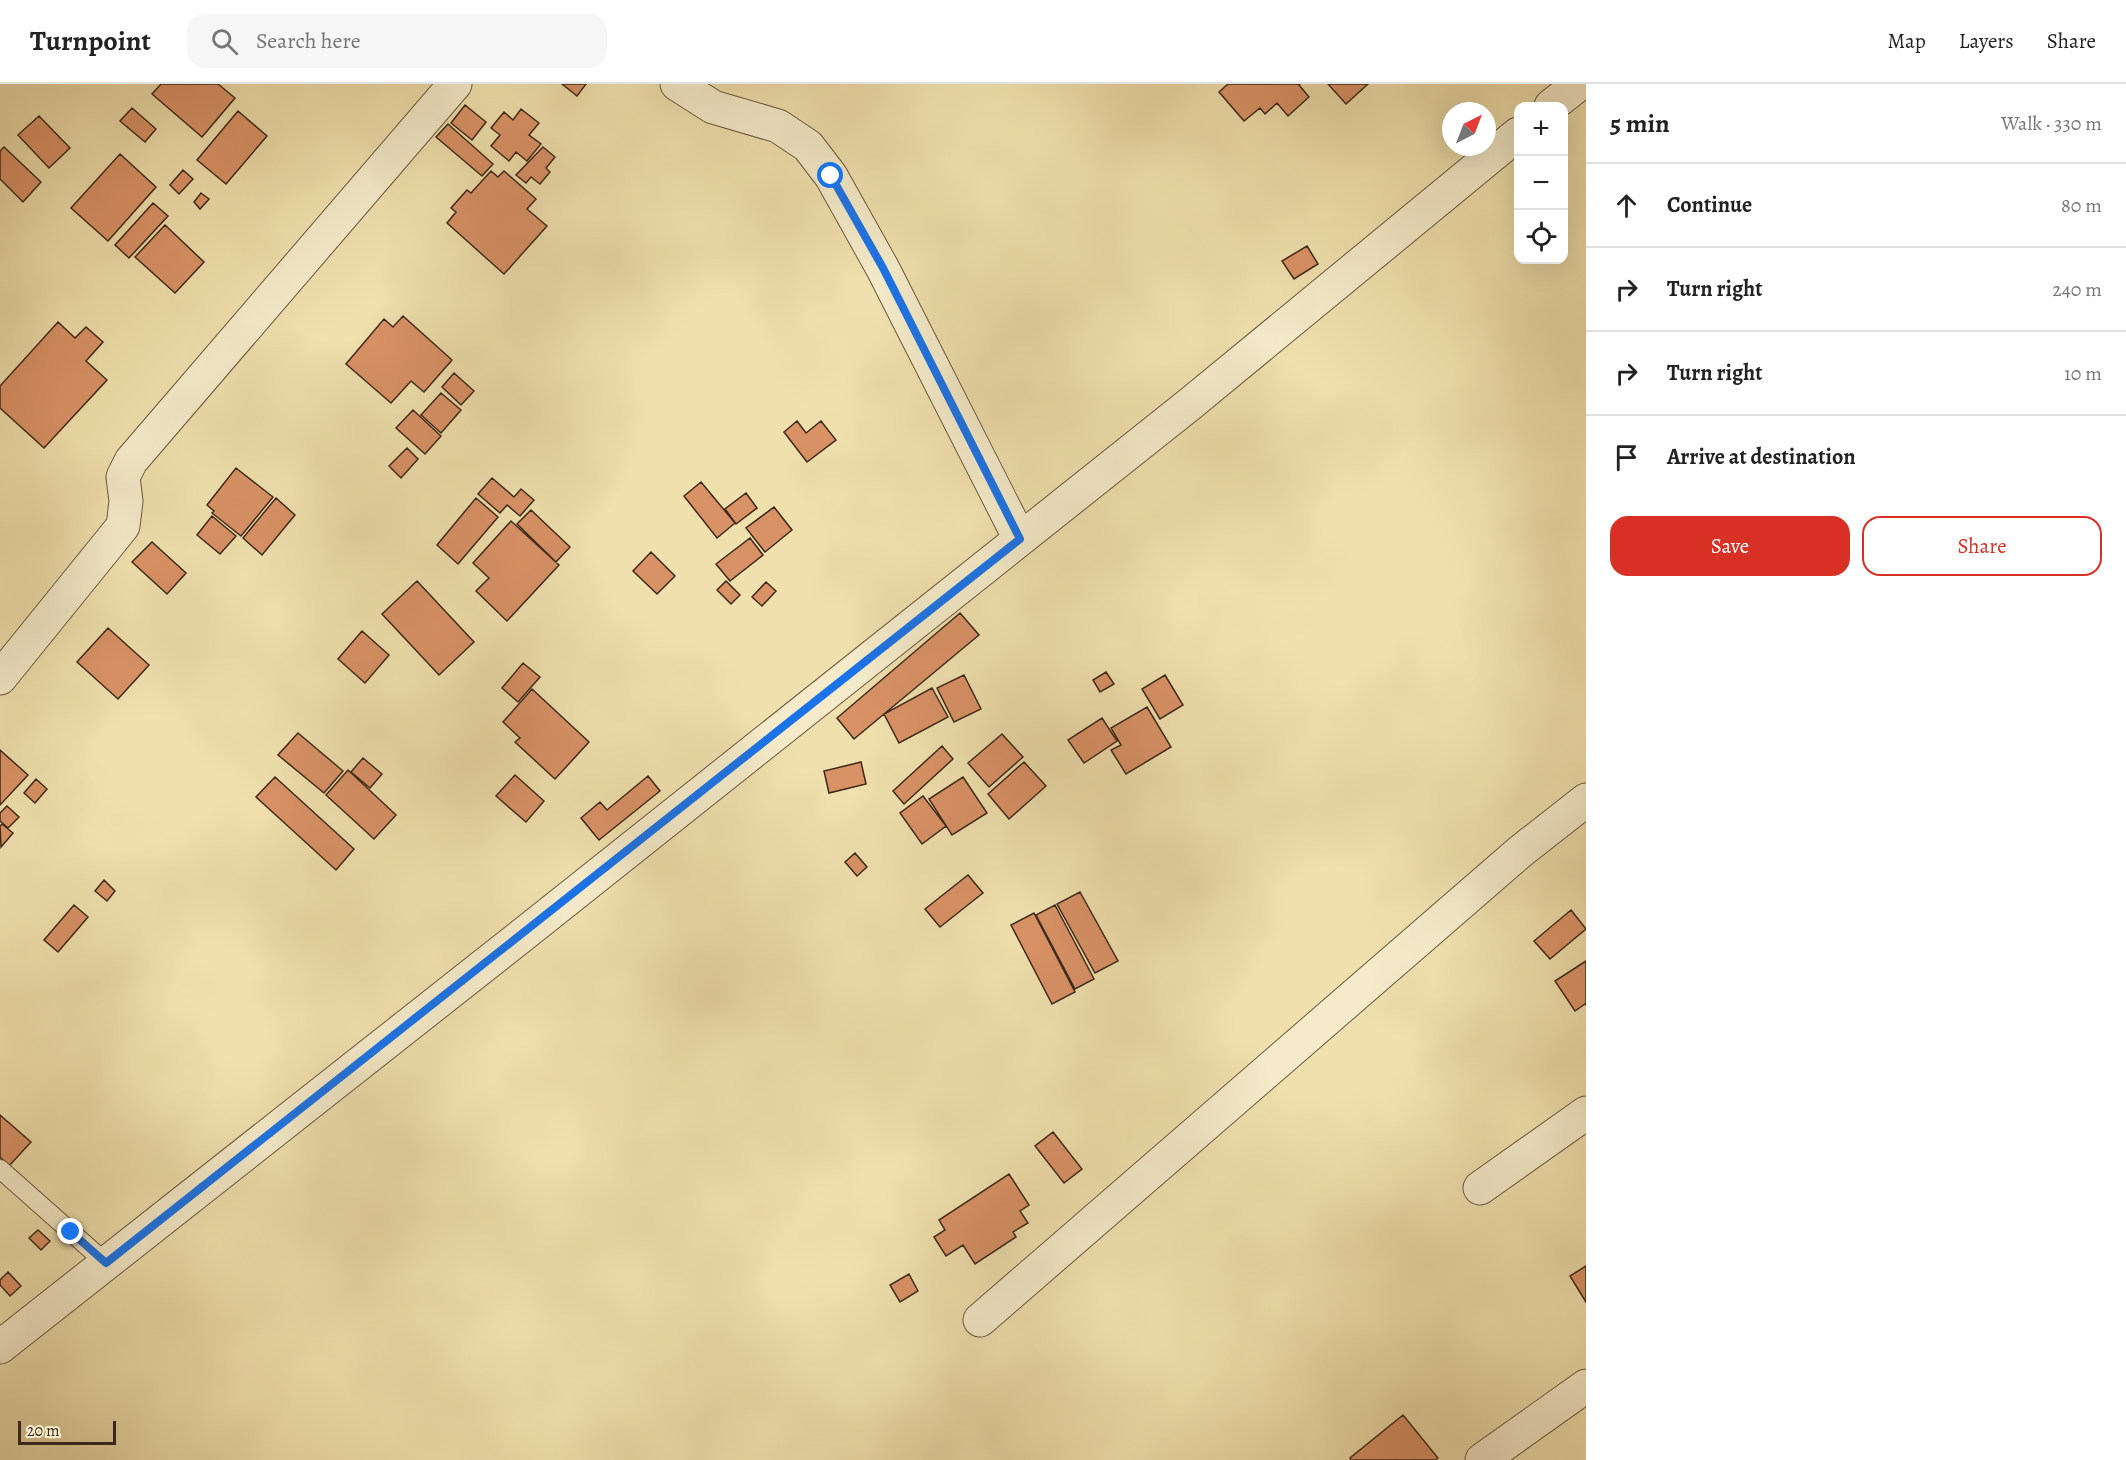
<!DOCTYPE html>
<html lang="en">
<head>
<meta charset="utf-8">
<style>
  :root { --surface:#fff; --page:#f6f6f6; --text:#222; --muted:#767676; --line:#e0e0e0; --accent:#d93025 }
  body { margin:0; font-family:Alegreya,serif; background:var(--page); color:var(--text) }
  .controls { position:absolute; right:18px; top:18px; display:grid; overflow:hidden; border-radius:12px; box-shadow:0 6px 24px #0002 }
  .controls button { width:54px; height:54px; display:grid; place-items:center; padding:0; border:0; border-bottom:2px solid var(--line); background:var(--surface); color:var(--text); font:30px sans-serif }
  .compass { position:absolute; left:1442px; top:18px; width:54px; height:54px; border-radius:50%; background:var(--surface); box-shadow:0 6px 24px #0002; rotate:42deg }
  .scale { position:absolute; left:18px; bottom:15px; width:98px; box-sizing:border-box; padding-left:6px; border:3px solid #3d291b; border-top:0; font-size:16px; line-height:21px; white-space:nowrap; color:#3d291b; -webkit-text-stroke:4px #f5ebca; paint-order:stroke }
  .stop { position:absolute; width:18px; height:18px; margin:-14px; border:4px solid #1a73e8; border-radius:50%; background:#fff }
  .stop.end { background:#1a73e8; border-color:#fff; box-shadow:0 2px 6px #0008 }
  .list { margin:0; padding:0; list-style:none }
  h2 { display:flex; justify-content:space-between; align-items:center; height:78px; margin:0; padding:0 24px; font-size:26px }
  h2 small { font-size:20px; font-weight:400; color:var(--muted) }
  .list li { display:grid; grid-template-columns:39px 1fr auto; gap:18px; align-items:center; box-sizing:border-box; height:84px; padding:0 24px; border-top:2px solid var(--line) }
  .list b { display:block; font-size:22px; white-space:nowrap }
  .list em { font-size:20px; font-style:normal; color:var(--muted) }
  .actions { display:flex; gap:12px; padding:18px 24px }
  .actions a { flex:1; padding:14px 0; border:2px solid var(--accent); border-radius:18px; text-align:center; font-size:21px; color:var(--accent) }
  .actions .main { background:var(--accent); color:#fff }
  .icon { flex:none; width:33px; height:33px; fill:none; stroke:currentColor; stroke-width:2; stroke-linecap:round; stroke-linejoin:round }
  .map { position:relative; flex:none; width:1586px; height:1376px; overflow:hidden }
  header { display:flex; align-items:center; gap:36px; box-sizing:border-box; height:84px; padding:0 30px; background:var(--surface); border-bottom:2px solid var(--line) }
  header strong { font-size:28px }
  nav { display:flex; gap:33px; margin-inline-start:auto; font-size:21px }
  .search { width:420px; height:54px; background:var(--page); display:flex; align-items:center; gap:15px; box-sizing:border-box; padding:0 21px; border-radius:18px; color:var(--muted); font-size:22px }
  main { display:flex }
  aside { flex:1; background:var(--surface) }
  .map>svg:first-child { display:block }
  .building { fill:#d99266; stroke:#3d291b; stroke-width:1.5 }
  .lines { fill:none; stroke-linecap:round; stroke-linejoin:round }
  .lane-casing { stroke:#6a5740; stroke-width:20 }
  .street-casing { stroke:#6a5740; stroke-width:35 }
  .lane { stroke:#f5ebca; stroke-width:18 }
  .street { stroke:#f5ebca; stroke-width:33 }
  .route { stroke:#1a73e8; stroke-width:8 }
</style>
</head>
<body>
<header>
<strong>Turnpoint</strong>
<div class="search"><svg class="icon" aria-label="search" viewBox="0 0 24 24"><circle cx="10" cy="10" r="6"/><path d="M15 15l6 6"/></svg>Search here</div>
<nav><a>Map</a><a>Layers</a><a>Share</a></nav>
</header>
<main>
<div class="map">
<svg width="1586" height="1376" viewBox="0 0 1586 1376">
  <rect width="100%" height="100%" fill="#efe0ad"/>
  <filter id="stains"><feTurbulence type="fractalNoise" baseFrequency=".00333" numOctaves="4"/><feColorMatrix values="0 0 0 0 .2 0 0 0 0 .09 0 0 0 0 .02 0 0 0 .5 -.17"/></filter>
  <radialGradient id="worn" r=".72"><stop offset=".6" stop-color="#630" stop-opacity="0"/><stop offset="1" stop-color="#630" stop-opacity=".3"/></radialGradient>
  <path class="building" d="M161,0H218L235,14L202,53L152,10Z
    M562,0H586L577,12Z
    M1228,0H1300L1299,1L1309,13L1288,32L1277,19L1265,30L1260,24L1244,37L1219,8Z
    M1328,0H1368L1346,20Z
    M465,21L486,38L472,56L451,39Z
    M132,24L156,45L145,58L120,37Z
    M521,25L539,39L529,51L541,60L527,77L516,68L509,77L491,62L500,51L491,44L504,28L513,36Z
    M238,27L267,52L226,100L197,76Z
    M39,32L70,64L49,84L18,51Z
    M448,40L493,80L482,92L436,53Z
    M4,63L41,98L23,118L0,95V67Z
    M543,63L555,73L546,84L550,88L540,100L531,93L526,99L516,91Z
    M120,70L156,103L108,157L71,124Z
    M183,86L193,95L179,110L170,101Z
    M491,87L498,93L504,87L536,115L527,125L547,142L504,190L447,139L456,128L451,124L467,106L471,109Z
    M201,109L209,115L200,125L194,118Z
    M153,119L168,132L129,174L115,161Z
    M165,141L204,178L175,209L135,173Z
    M1307,162L1318,180L1294,195L1282,177Z
    M403,232L452,276L424,308L411,297L391,319L346,280L384,235L393,243Z
    M58,238L75,254L86,243L103,258L86,277L107,296L44,364L0,324V302Z
    M454,289L474,307L461,321L442,303Z
    M441,309L461,326L441,349L421,331Z
    M413,326L441,352L425,370L396,344Z
    M797,337L806,349L821,337L836,356L807,378L784,348Z
    M407,364L418,375L401,394L389,382Z
    M236,384L273,413L241,452L212,429L214,427L207,421Z
    M492,394L514,413L521,405L534,416L520,432L507,421L500,429L478,410Z
    M701,398L735,439L717,454L684,412Z
    M746,409L757,424L736,440L725,425Z
    M276,414L295,431L262,471L243,454Z
    M476,414L498,433L458,480L437,461Z
    M774,423L792,446L765,468L746,444Z
    M531,426L570,463L556,478L517,440Z
    M212,432L236,452L220,470L197,451Z
    M511,437L559,481L507,537L476,507L489,494L473,479Z
    M750,454L763,471L730,497L716,480Z
    M152,458L186,489L167,510L132,478Z
    M651,468L675,492L657,510L633,487Z
    M417,497L474,558L439,591L382,530Z
    M726,497L740,511L731,520L717,506Z
    M766,498L776,507L762,522L752,513Z
    M960,529L979,551L854,655L837,634Z
    M108,544L149,581L118,615L77,578Z
    M362,547L389,571L365,599L338,575Z
    M523,579L540,593L518,618L502,604Z
    M1106,588L1114,600L1100,608L1093,596Z
    M964,591L981,625L954,638L937,604Z
    M1165,591L1183,621L1160,635L1142,605Z
    M932,604L948,633L899,659L884,630Z
    M532,605L589,658L555,695L515,658L520,654L503,638Z
    M1147,623L1171,663L1126,690L1111,666L1121,661L1111,644Z
    M1102,634L1117,657L1084,679L1068,656Z
    M298,649L343,687L324,709L278,671Z
    M1002,650L1023,673L989,703L968,679Z
    M942,662L953,675L904,720L893,707Z
    M0,666L28,691L0,721Z
    M363,674L382,690L370,704L351,688Z
    M861,678L866,700L829,709L824,687Z
    M1024,678L1046,702L1009,735L988,710Z
    M348,686L396,731L374,755L326,711Z
    M515,691L544,717L526,738L496,712Z
    M648,692L660,707L599,756L581,734L600,718L607,726Z
    M275,693L354,765L336,786L256,713Z
    M963,693L987,729L952,751L929,715Z
    M36,695L47,705L35,719L24,709Z
    M923,712L946,742L922,760L900,729Z
    M7,722L19,733L8,744L0,737V729Z
    M2,740L13,749L1,763L0,742Z
    M855,769L867,783L857,792L845,778Z
    M968,791L983,809L940,843L925,825Z
    M104,796L115,807L107,817L95,807Z
    M1080,808L1118,877L1095,889L1057,820Z
    M74,821L88,833L58,868L44,856Z
    M1055,821L1094,895L1075,905L1036,831Z
    M1571,826L1586,845L1550,875L1534,857Z
    M1034,829L1075,908L1052,920L1011,841Z
    M1586,877V921L1585,920L1575,927L1555,897Z
    M0,1031L31,1058L9,1082L0,1073Z
    M1053,1048L1082,1085L1064,1099L1035,1062Z
    M1009,1090L1029,1121L1020,1127L1028,1139L1013,1148L1016,1153L975,1180L963,1161L946,1172L934,1153L945,1146L939,1136Z
    M38,1146L50,1157L41,1166L29,1154Z
    M1586,1182V1218L1570,1192Z
    M8,1188L21,1202L10,1212L0,1201V1196Z
    M909,1190L918,1207L900,1218L890,1201Z
    M1403,1331L1438,1374L1435,1376H1351L1350,1374Z"/>
  <g class="lines">
    <g class="lane-casing">
      <path id="lane" d="M0,1085L106,1179"/>
    </g>
    <g class="street-casing">
      <path id="street" d="M677,0L713,23L778,42L808,62L831,92L883,185L1020,455
        M1551,22L1579,0
        M0,594L123,442L126,417L123,393L131,377L455,0
        M1480,1104L1586,1029
        M980,1236L1521,767L1586,716
        M0,1263L520,853L1190,320L1518,50
        M1482,1376L1586,1302"/>
    </g>
    <use href="#lane" class="lane"/>
    <use href="#street" class="street"/>
  </g>
  <g class="lines">
    <path class="route" d="M71,1148L106,1179L1020,455L883,184L831,92"/>
  </g>
  <rect width="100%" height="100%" filter="url(#stains)"/>
  <rect width="100%" height="100%" fill="url(#worn)"/>
</svg>
<div class="controls">
<button>+</button>
<button>−</button>
<button><svg class="icon" aria-label="locate" viewBox="0 0 24 24"><circle cx="12" cy="12" r="6"/><path d="M12 2v4M12 18v4M2 12h4M18 12h4"/></svg></button>
</div>
<svg class="compass" viewBox="-18 -18 36 36"><path d="M0-13l5 13h-10z" fill="#e53935"/><path d="M0 13l5-13h-10z" fill="#767676"/></svg>
<div class="scale">20 m</div>
<div class="stop" style="left:831px;top:92px"></div>
<div class="stop end" style="left:71px;top:1148px"></div>
</div>
<aside>
<h2>5 min<small>Walk · 330 m</small></h2>
<ul class="list">
<li><svg class="icon" aria-label="ahead" viewBox="0 0 24 24"><path d="M12 20V5M6 11l6-6 6 6"/></svg><div><b>Continue</b></div><em>80 m</em></li>
<li><svg class="icon" aria-label="right" viewBox="0 0 24 24"><path d="M7 20v-9h11M14 6l5 5-5 5"/></svg><div><b>Turn right</b></div><em>240 m</em></li>
<li><svg class="icon" aria-label="right" viewBox="0 0 24 24"><path d="M7 20v-9h11M14 6l5 5-5 5"/></svg><div><b>Turn right</b></div><em>10 m</em></li>
<li><svg class="icon" aria-label="arrive" viewBox="0 0 24 24"><path d="M6 21V4h12l-3 4 3 4H6"/></svg><div><b>Arrive at destination</b></div></li>
</ul>
<div class="actions"><a class="main">Save</a><a>Share</a></div>
</aside>
</main>
</body>
</html>
